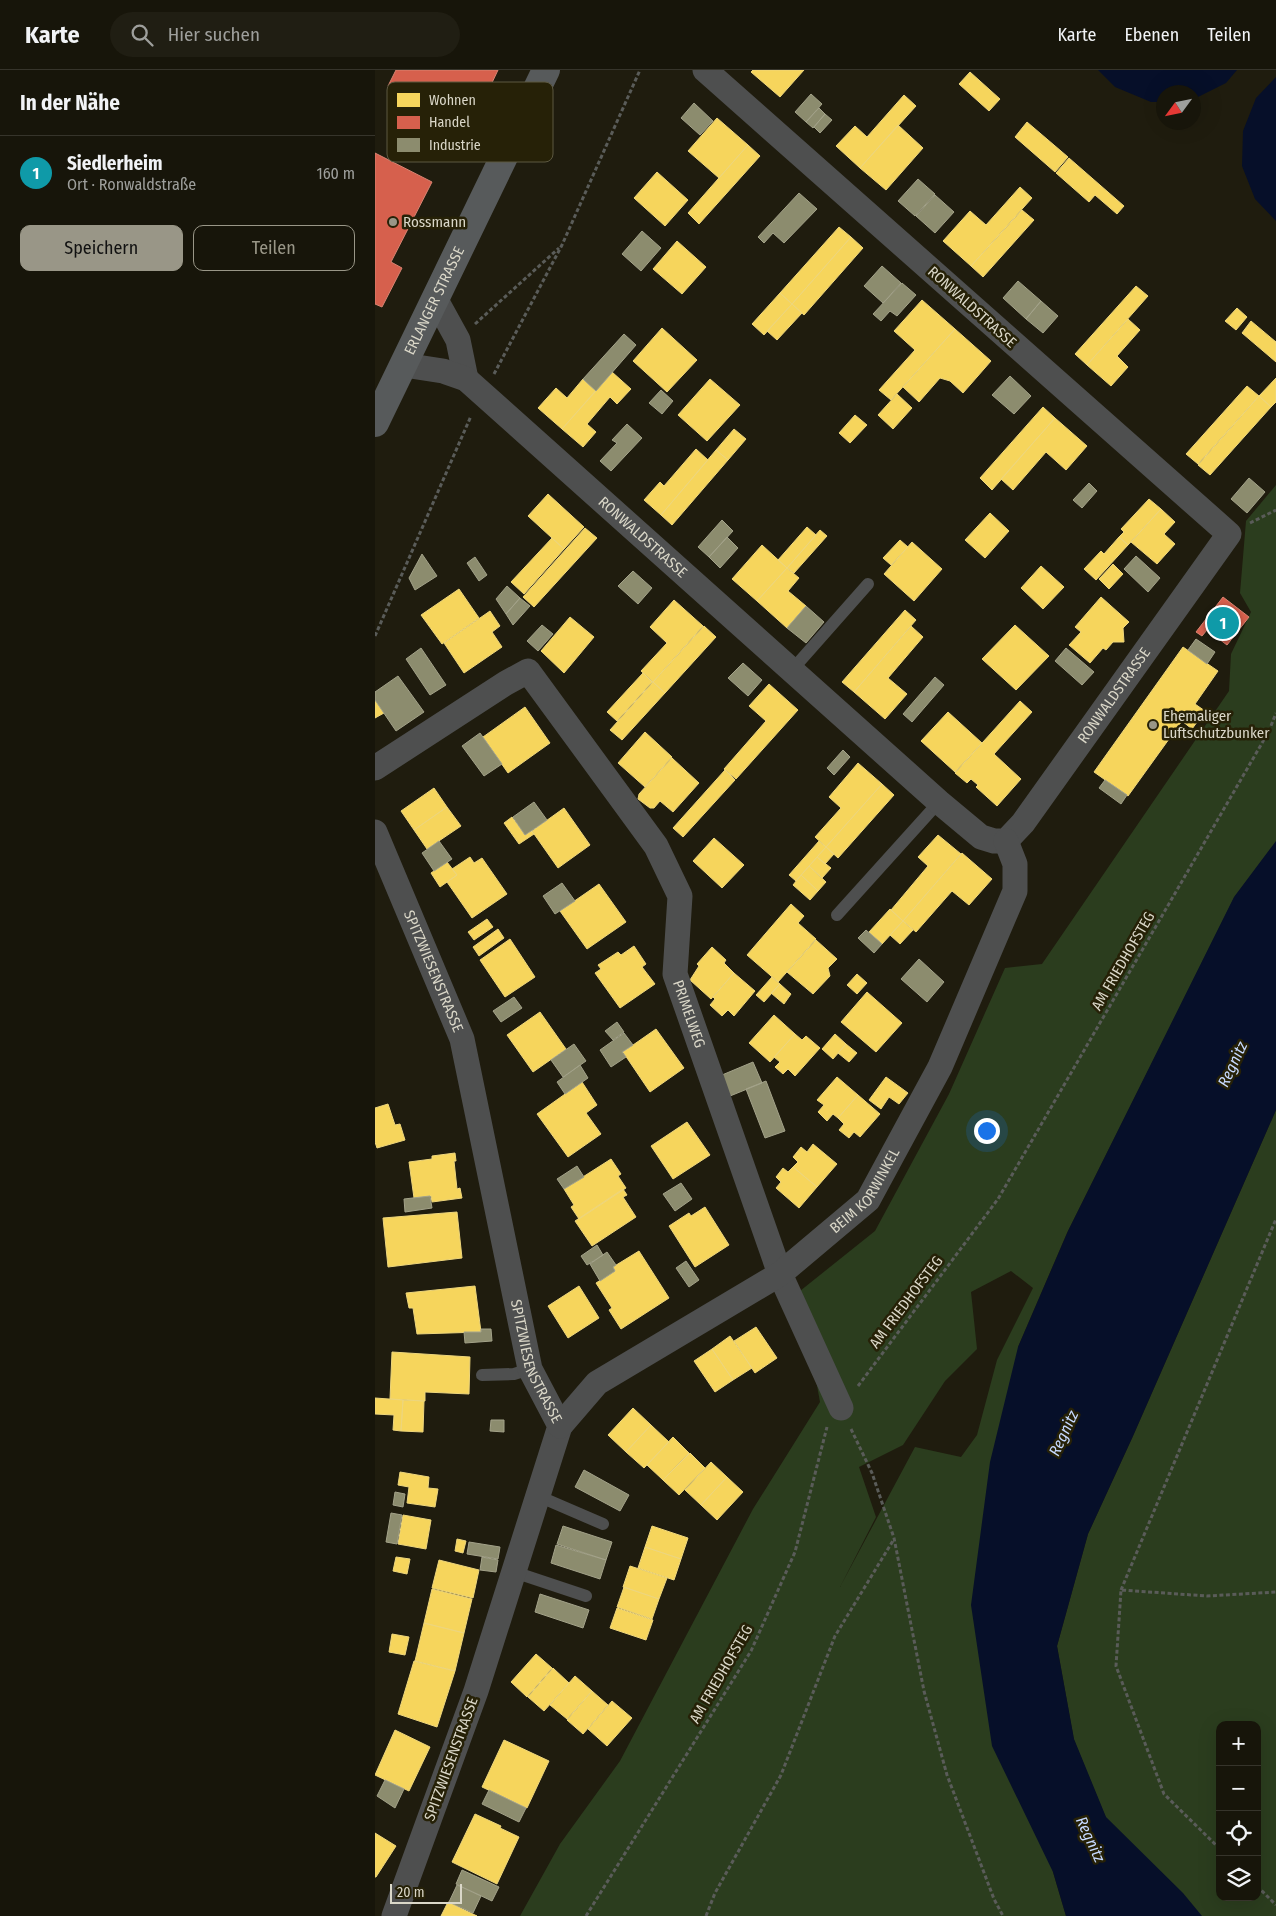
<!DOCTYPE html>
<html lang="de">
<head>
<meta charset="utf-8">
<style>
  :root { --surface:#17150a; --page:#201e13; --text:#f1f3f6; --muted:#9e9f9c; --line:#36342b; --accent:#999687 }
  body { margin:0; font-family:"Fira Sans Condensed",sans-serif; background:var(--page); color:var(--text) }
  .controls { position:absolute; right:15px; bottom:15px; display:grid; overflow:hidden; border-radius:10px; box-shadow:0 5px 20px #0002 }
  .controls button { width:45px; height:45px; display:grid; place-items:center; padding:0; border:0; border-bottom:1px solid var(--line); background:var(--surface); color:var(--text); font:25px sans-serif }
  .compass { position:absolute; left:781px; top:15px; width:45px; height:45px; border-radius:50%; background:var(--surface); box-shadow:0 5px 20px #0002; rotate:237deg }
  .scale { position:absolute; left:15px; bottom:12px; width:72px; box-sizing:border-box; padding-left:5px; border:2px solid #dad7c8; border-top:0; font-size:14px; line-height:18px; white-space:nowrap; color:#dad7c8; -webkit-text-stroke:4px #262107; paint-order:stroke }
  .you { position:absolute; left:611px; top:1060px; width:18px; height:18px; margin:-12px; border:4px solid #fff; border-radius:50%; background:#1a73e8; box-shadow:0 0 0 8px #1a73e833 }
  .badge { display:grid; place-items:center; width:32px; height:32px; border-radius:50%; background:var(--accent); color:#fff; font-size:16px; font-weight:700 }
  .pin { position:absolute; translate:-50% -50%; border:2px solid #fff; box-shadow:0 1px 5px #0006 }
  .list { margin:0; padding:0; list-style:none }
  h2 { display:flex; justify-content:space-between; align-items:center; height:65px; margin:0; padding:0 20px; font-size:21px }
  h2 small { font-size:16px; font-weight:400; color:var(--muted) }
  .list li { display:grid; grid-template-columns:32px 1fr auto; gap:15px; align-items:center; box-sizing:border-box; height:75px; padding:0 20px; border-top:1px solid var(--line) }
  .list b { display:block; font-size:19px; white-space:nowrap }
  .list p { margin:0; font-size:16px; white-space:nowrap; color:var(--muted) }
  .list em { font-size:16px; font-style:normal; color:var(--muted) }
  .actions { display:flex; gap:10px; padding:15px 20px }
  .actions a { flex:1; padding:11px 0; border:1px solid var(--accent); border-radius:10px; text-align:center; font-size:18px; color:var(--accent) }
  .actions .main { background:var(--accent); color:#111 }
  .icon { flex:none; width:28px; height:28px; fill:none; stroke:currentColor; stroke-width:2; stroke-linecap:round; stroke-linejoin:round }
  .map { position:relative; flex:none; width:901px; height:1846px; overflow:hidden }
  header { display:flex; align-items:center; gap:30px; box-sizing:border-box; height:70px; padding:0 25px; background:var(--surface); border-bottom:1px solid var(--line) }
  header strong { font-size:24px }
  nav { display:flex; gap:28px; margin-inline-start:auto; font-size:18px }
  .search { width:350px; height:45px; background:var(--page); display:flex; align-items:center; gap:12px; box-sizing:border-box; padding:0 18px; border-radius:28px; color:var(--muted); font-size:19px }
  main { display:flex }
  aside { flex:1; background:var(--surface) }
  .map>svg:first-child { display:block }
  .green { fill:#2b3d1e; fill-rule:evenodd }
  .water { fill:#060f29 }
  .homes { fill:#f6d55c; stroke:#eed67c }
  .shops { fill:#d6604d; stroke:#d78472 }
  .industry { fill:#8c8c6e; stroke:#a3a289 }
  .lines { fill:none; stroke-linecap:round; stroke-linejoin:round }
  .path { stroke:#5a5c59; stroke-width:3; stroke-dasharray:4 2.5; stroke-linecap:butt }
  .service { stroke:#4e4f4f; stroke-width:12 }
  .minor { stroke:#4e4f4f; stroke-width:25 }
  .secondary { stroke:#575a5b; stroke-width:28 }
  .poi-dot { fill:#999687; stroke:#262107; stroke-width:2 }
  .labels { text-anchor:middle; stroke-width:5; stroke-linejoin:round; paint-order:stroke }
  .poi-label { font-size:15px; fill:#dad7c8; stroke:#262107; text-anchor:start }
  .street-label { font-size:15px; fill:#dad7c8; stroke:#262107 }
  .water-label { font-size:16px; font-style:italic; fill:#c6d9ff; stroke:#262107 }
  .key { fill:#262107; stroke:#5c5841; stroke-width:1 }
  .key-label { font-size:14px; fill:#dad7c8 }
</style>
</head>
<body>
<header>
<strong>Karte</strong>
<div class="search"><svg class="icon" aria-label="search" viewBox="0 0 24 24"><circle cx="10" cy="10" r="6"/><path d="M15 15l6 6"/></svg>Hier suchen</div>
<nav><a>Karte</a><a>Ebenen</a><a>Teilen</a></nav>
</header>
<main>
<aside>
<h2>In der Nähe<small></small></h2>
<ul class="list">
<li><span class="badge" style="background:#0f9aa8">1</span><div><b>Siedlerheim</b><p>Ort · Ronwaldstraße</p></div><em>160 m</em></li>
</ul>
<div class="actions"><a class="main">Speichern</a><a>Teilen</a></div>
</aside>
<div class="map">
<svg width="901" height="1846" viewBox="0 0 901 1846">
  <rect width="100%" height="100%" fill="#1f1c0e"/>
  <path class="green" d="M901,415V772L859,828L692,1163L643,1277L678,1802L691,1846H145L185,1774L245,1691L378,1439L445,1332L425,1221L500,1161L574,1024L630,898L667,894L854,621L856,584L876,542L865,523L871,451ZM636,1201L658,1218L622,1290L602,1365L586,1387L540,1377L465,1517L501,1447L484,1397L528,1375L570,1311L602,1279L596,1222Z
    M901,1040V1846H826L731,1748L699,1670L682,1576L713,1464L758,1366ZM845,1655H882V1827H845Z"/>
  <path class="water" d="M723,0H862L851,13L819,29L818,22H788V32H776L740,17Z
    M901,7V151L880,129L867,96L868,61L881,28Z
    M901,771V1040L758,1366L713,1464L682,1576L699,1669L731,1747L808,1823L827,1846H691L678,1802L617,1676L596,1535L615,1392L643,1277L693,1161L859,827Z"/>
  <path class="homes" d="M378,0H429L405,27L376,2Z
    M595,2L625,29L614,41L584,14Z
    M529,25L541,36L485,98L461,76L480,56L492,67Z
    M342,48L373,75L344,108L313,81Z
    M652,52L693,87L680,102L640,67Z
    M523,55L548,78L511,120L485,98Z
    M373,75L385,86L324,154L313,143Z
    M694,88L749,136L742,144L720,125L714,132L681,103Z
    M282,102L313,130L290,156L259,128Z
    M645,117L657,128L596,196L568,171L595,141L611,155Z
    M647,140L659,150L608,207L596,196Z
    M464,157L476,167L417,234L405,223Z
    M476,167L488,178L429,245L417,234Z
    M302,171L331,197L307,224L278,199Z
    M761,216L773,226L712,295L700,284Z
    M405,223L417,234L389,265L377,254Z
    M547,230L580,259L516,330L504,320L540,280L519,261Z
    M417,234L427,243L402,270L392,261Z
    M862,238L872,247L861,260L850,251Z
    M753,249L765,260L742,286L753,297L736,316L712,295Z
    M876,251L901,272V292L867,263Z
    M287,258L322,290L292,322L258,291Z
    M580,259L616,291L588,323L575,311L565,308L544,332L528,317Z
    M237,302L256,319L242,334L235,327L212,354L221,362L208,377L187,359Z
    M901,308V332L896,337L884,326Z
    M208,309L221,321L187,359L163,338L181,318L192,328Z
    M335,309L365,335L332,371L303,345Z
    M872,316L884,326L823,394L811,384Z
    M522,324L537,338L518,359L503,345Z
    M884,326L896,337L835,405L823,395Z
    M668,337L680,348L617,420L605,408Z
    M480,345L492,355L475,373L464,363Z
    M680,348L712,376L691,400L671,382L638,420L626,409Z
    M359,359L371,369L353,390L341,380Z
    M321,379L333,390L286,445L269,430L285,412L289,416Z
    M341,380L353,390L297,455L286,445Z
    M173,424L209,457L189,479L153,446Z
    M774,429L786,439L753,475L744,467L749,462L746,459Z
    M786,439L800,452L789,464L800,474L782,494L756,472Z
    M615,443L634,461L610,488L590,470Z
    M432,457L441,465L412,498L403,490Z
    M210,458L222,468L159,537L148,527Z
    M445,460L452,466L419,503L412,498Z
    M744,467L753,475L721,510L709,499L726,481L729,484Z
    M177,468L189,479L149,524L136,512Z
    M525,470L533,477L516,495L508,488Z
    M537,472L567,499L539,531L509,504Z
    M387,475L412,498L382,531L357,509Z
    M738,494L748,504L734,519L724,509Z
    M666,496L689,517L668,539L646,518Z
    M412,498L424,508L413,521L431,536L412,558L382,531Z
    M84,519L104,548L67,574L46,545Z
    M726,527L754,552L748,558L749,572H738L731,580L728,578L715,593L694,575L706,562L700,557Z
    M299,530L328,556L278,612L266,601L292,573L275,557Z
    M530,540L541,550L479,622L467,612Z
    M115,541L125,556L117,562L127,577L89,603L69,573Z
    M195,547L219,567L189,603L166,581Z
    M640,555L674,586L641,620L607,589Z
    M329,556L341,567L290,623L278,612Z
    M536,556L548,567L513,608L532,624L510,649L479,622Z
    M808,577L843,601L820,634L830,641L817,659L807,651L753,726L719,702Z
    M268,603L277,612L242,651L232,642Z
    M278,612L290,623L247,670L235,660Z
    M394,614L423,640L361,709L349,699L391,651L374,636Z
    M0,630L9,643L0,648Z
    M645,631L657,642L619,684L646,709L622,736L601,717L603,715L596,709L592,713L580,703Z
    M150,637L175,673L133,703L108,667Z
    M573,642L607,673L580,702L546,671Z
    M270,662L297,687L270,717L243,693Z
    M297,688L324,713L298,742L285,731L279,738H275L263,729L264,724Z
    M483,693L507,714L451,777L440,767L466,738L454,727Z
    M350,700L360,710L308,767L298,758Z
    M507,714L519,725L463,788L451,777Z
    M59,718L72,737L39,760L26,741Z
    M72,737L86,756L52,779L39,760Z
    M189,738L215,775L183,798L157,761Z
    M137,747L150,765L156,761L159,764L144,774L129,753Z
    M563,765L586,784L528,851L516,840L553,796L543,787Z
    M339,768L369,795L347,818L318,791Z
    M444,771L451,777L421,811L414,805Z
    M451,777L459,784L450,794L442,787Z
    M587,783L617,809L594,835L577,821L541,862L528,851Z
    M95,787L99,793L107,788L132,824L97,848L72,812L82,805L77,799Z
    M442,787L456,798L447,808L434,796Z
    M72,792L82,805L65,817L56,803Z
    M434,796L451,812L443,821L426,805Z
    M426,805L443,821L435,830L418,815Z
    M224,814L251,852L212,879L185,841Z
    M416,834L429,846L423,853L441,869L403,912L372,885Z
    M515,839L528,851L507,874L494,862Z
    M112,849L118,857L99,870L93,862Z
    M528,851L538,860L525,874L515,865Z
    M123,859L129,868L104,886L98,877Z
    M135,869L160,907L130,927L105,890Z
    M441,870L462,889L453,898L455,906L438,924L412,902Z
    M259,876L271,894L267,897L280,914L245,938L220,903L226,899L223,895L243,882L246,885Z
    M337,877L351,890L349,893L359,903L336,929L315,910L324,896L322,894Z
    M359,903L380,921L359,946L353,940L347,946L335,935L340,929L338,927Z
    M482,904L492,913L482,924L472,915Z
    M397,907L405,914L389,932L381,925Z
    M405,914L416,924L409,934L396,923Z
    M492,922L527,953L501,982L466,952Z
    M165,942L191,979L158,1002L132,965Z
    M399,945L420,964L395,992L374,973Z
    M281,959L309,998L275,1022L248,982Z
    M420,964L427,970L431,966L445,978L420,1006L413,999L408,1004L400,997L405,992L399,987Z
    M460,964L471,974L458,989L447,979Z
    M471,974L482,983L474,992L463,983Z
    M462,1007L483,1025L463,1048L458,1044L452,1051L443,1042L449,1035L442,1030Z
    M511,1007L533,1023L524,1034L514,1027L506,1039L494,1030Z
    M207,1012L222,1035L211,1043L226,1064L193,1087L162,1044Z
    M483,1025L505,1044L485,1067L479,1062L474,1068L464,1060L469,1054L463,1048Z
    M13,1034L20,1055L25,1054L30,1070L2,1078L0,1072V1038Z
    M312,1052L335,1085L298,1109L276,1076Z
    M438,1074L462,1094L442,1117L418,1097L423,1092L418,1087L426,1077L432,1082Z
    M80,1083L81,1091H79L82,1119L85,1118L87,1128L57,1132L56,1126L39,1128L34,1092L57,1089V1086Z
    M236,1089L246,1104L243,1106L251,1118L204,1149L196,1137L199,1135L189,1119Z
    M418,1097L442,1117L424,1138L401,1118L406,1112L401,1107L408,1098L413,1102Z
    M248,1119L252,1125L248,1127L261,1147L217,1176L200,1151Z
    M330,1137L354,1175L320,1197L294,1156L314,1143L316,1146Z
    M82,1142L87,1188L13,1197L8,1148Z
    M264,1181L294,1228L246,1259L234,1240L237,1238L221,1213L240,1201L238,1197Z
    M100,1216L106,1262L42,1264L38,1238H34L31,1223Z
    M204,1216L224,1248L193,1268L173,1236Z
    M381,1257L402,1288L380,1303L359,1271Z
    M355,1266L377,1298L358,1310L337,1279Z
    M337,1279L358,1310L340,1322L319,1291Z
    M17,1282L95,1287L94,1324L50,1322V1331L15,1329Z
    M0,1328L28,1330L26,1361L18,1360L19,1345L0,1344Z
    M28,1330L49,1331L48,1362L26,1361Z
    M258,1338L276,1355L251,1382L233,1365Z
    M276,1355L294,1372L269,1398L251,1382Z
    M298,1367L314,1383L288,1410L272,1395Z
    M315,1383L330,1398L304,1425L288,1410Z
    M336,1392L352,1407L326,1435L310,1420Z
    M25,1402L54,1407L53,1418L63,1419L60,1437L32,1433L34,1417L23,1415Z
    M352,1407L368,1422L342,1450L326,1435Z
    M28,1445L56,1450L51,1479L23,1474Z
    M277,1456L313,1468L306,1489L270,1477Z
    M82,1469L91,1471L88,1483L80,1481Z
    M270,1477L306,1489L299,1510L263,1498Z
    M21,1487L35,1489L32,1504L18,1501Z
    M64,1490L104,1500L98,1528L57,1518Z
    M255,1496L292,1508L284,1529L248,1517Z
    M249,1517L284,1529L277,1549L242,1537Z
    M57,1519L97,1529L89,1563L49,1553Z
    M242,1538L278,1550L271,1570L235,1558Z
    M49,1553L89,1563L80,1601L40,1591Z
    M17,1564L34,1567L30,1585L14,1582Z
    M161,1584L177,1598L152,1627L136,1612Z
    M39,1591L80,1601L62,1657L23,1644Z
    M178,1598L194,1613L169,1641L153,1627Z
    M200,1606L217,1621L192,1649L175,1635Z
    M217,1621L233,1635L208,1664L192,1650Z
    M237,1631L257,1648L232,1676L213,1659Z
    M20,1660L55,1677L34,1721L0,1705Z
    M129,1670L174,1691L152,1738L107,1717Z
    M100,1744L126,1756L125,1758L144,1767L122,1814L77,1792Z
    M0,1763L21,1776L1,1807H0Z
    M73,1832L102,1846H66Z"/>
  <path class="shops" d="M21,0H123L88,74L63,62L71,44L13,16Z
    M0,83L57,112L16,192L27,198L7,237L0,234Z
    M848,527L874,547L852,575L832,560L827,566L821,562Z"/>
  <path class="industry" d="M436,24L447,34L431,52L420,42Z
    M319,33L338,51L325,65L306,48Z
    M444,38L450,44L438,58L431,52Z
    M450,44L457,50L445,63L439,57Z
    M543,109L560,124L540,146L523,131Z
    M424,123L442,139L409,173L398,163L389,173L383,167Z
    M560,125L579,142L560,163L541,146Z
    M267,161L286,178L266,201L247,184Z
    M507,196L526,213L508,233L489,216Z
    M643,211L666,231L651,249L628,228Z
    M527,213L541,225L522,246L515,241L506,251L498,244Z
    M666,231L683,246L668,263L651,249Z
    M249,264L261,275L221,321L208,309Z
    M635,306L656,326L639,344L617,325Z
    M286,320L298,331L287,344L274,333Z
    M252,354L267,368L236,401L225,391L242,373L237,370Z
    M874,408L890,422L872,443L856,429Z
    M714,413L722,421L707,438L698,430Z
    M347,450L358,461L334,487L323,477Z
    M352,467L363,478L345,498L334,487Z
    M47,484L62,506L40,520L34,508Z
    M761,486L785,508L773,522L749,499Z
    M100,487L112,505L104,511L92,493Z
    M258,501L277,518L263,534L243,516Z
    M132,516L145,528L131,544L121,529Z
    M145,528L155,536L138,555L131,544Z
    M431,536L449,552L431,573L412,558Z
    M167,555L178,564L163,581L152,571Z
    M821,569L840,582L832,594L813,580Z
    M46,578L71,615L55,625L31,589Z
    M691,578L719,602L707,615L680,591Z
    M368,593L387,610L373,626L353,608Z
    M23,606L49,642L21,661L0,630V622Z
    M560,607L569,615L537,652L528,644Z
    M105,663L127,694L109,706L87,676Z
    M468,680L475,687L459,705L452,698Z
    M730,710L752,725L746,734L724,718Z
    M159,732L172,750L150,765L138,747Z
    M64,771L77,789L59,801L47,783Z
    M187,813L200,831L180,844L168,826Z
    M491,860L507,874L499,883L483,868Z
    M544,889L569,912L552,932L526,909Z
    M139,927L147,938L126,952L118,941Z
    M242,952L249,962L238,970L230,961Z
    M249,963L258,975L247,982L251,987L236,997L225,980Z
    M199,974L211,991L188,1007L176,990Z
    M378,992L387,1013L355,1026L347,1005Z
    M205,995L213,1008L190,1024L182,1012Z
    M391,1011L410,1061L390,1068L371,1019Z
    M202,1096L209,1107L189,1119L182,1109Z
    M306,1113L317,1129L300,1141L288,1124Z
    M55,1126L57,1138L30,1142L29,1129Z
    M222,1175L228,1185L212,1195L206,1186Z
    M232,1182L241,1195L238,1197L240,1201L225,1211L215,1194Z
    M311,1191L324,1210L314,1217L301,1198Z
    M106,1259H116L117,1271L90,1273L89,1262H106Z
    M116,1350H129V1362L115,1361Z
    M209,1400L254,1425L245,1441L200,1417Z
    M20,1422L30,1424L28,1437L18,1435Z
    M16,1443L27,1445L22,1474L11,1472Z
    M188,1456L237,1472L231,1490L182,1474Z
    M94,1472L125,1477L123,1489L92,1484Z
    M181,1475L231,1490L225,1509L176,1493Z
    M107,1487L123,1490L121,1502L105,1500Z
    M165,1524L214,1540L208,1558L160,1542Z
    M10,1710L29,1719L20,1738L2,1726Z
    M114,1720L151,1738L144,1752L107,1734Z
    M87,1800L124,1817L117,1831L81,1814Z
    M82,1815L106,1826L98,1843L74,1832Z"/>
  <g class="lines">
    <path class="path" d="M100,254L184,178
      M119,304L187,175L265,0
      M875,453L901,440
      M0,566L96,346
      M483,1316L623,1129L894,661L901,643
      M476,1359L497,1403L519,1468L549,1621L572,1705L619,1829L628,1846
      M746,1520L901,1149
      M845,1779L789,1724L741,1596L746,1520L832,1526L901,1522
      M882,1816L901,1835
      M211,1846L376,1581L420,1482L452,1357
      M331,1846L340,1823L406,1705L460,1566L519,1469"/>
    <path class="service" d="M417,600L493,514
      M462,845L564,732
      M107,1305L139,1304L155,1299
      M163,1426L228,1454
      M139,1502L211,1526"/>
    <g class="minor">
      <path d="M61,230L83,270L91,309"/>
      <path id="s1" d="M29,295L68,301L91,309L564,732L606,767L619,771H631L648,753L854,464L330,0"/>
      <path id="s2" d="M0,698L131,613L153,601L281,776L305,826L300,904L405,1204L466,1338"/>
      <path id="s3" d="M0,762L87,969L155,1299L185,1356L101,1621L19,1846"/>
      <path id="s4" d="M185,1356L222,1313L405,1204L493,1130L565,997L640,821V794L631,771"/>
    </g>
    <path class="secondary" id="s5" d="M0,353L171,0"/>
  </g>
  <g class="poi-dot">
    <circle cx="18" cy="152" r="5"/>
    <circle cx="778" cy="655" r="5"/>
  </g>
  <g class="labels">
    <g class="poi-label">
      <text x="28" y="157">Rossmann</text>
      <text x="788" y="651">Ehemaliger<tspan x="788" dy="17">Luftschutzbunker</tspan></text>
    </g>
    <g class="street-label">
      <text dy="5" stroke="none"><textPath href="#s5" startOffset="136">ERLANGER STRASSE</textPath></text>
      <text transform="translate(597 237) rotate(42)" y="5">RONWALDSTRASSE</text>
      <text dy="5" stroke="none"><textPath href="#s1" startOffset="301">RONWALDSTRASSE</textPath></text>
      <text dy="5" stroke="none"><textPath href="#s1" startOffset="960">RONWALDSTRASSE</textPath></text>
      <text transform="translate(748 891) rotate(-60)" y="5">AM FRIEDHOFSTEG</text>
      <text dy="5" stroke="none"><textPath href="#s3" startOffset="151">SPITZWIESENSTRASSE</textPath></text>
      <text dy="5" stroke="none"><textPath href="#s2" startOffset="574">PRIMELWEG</textPath></text>
      <text dy="5" stroke="none"><textPath href="#s4" startOffset="390">BEIM KORWINKEL</textPath></text>
      <text transform="translate(531 1232) rotate(-53)" y="5">AM FRIEDHOFSTEG</text>
      <text dy="5" stroke="none"><textPath href="#s3" startOffset="556">SPITZWIESENSTRASSE</textPath></text>
      <text transform="translate(346 1604) rotate(-60)" y="5">AM FRIEDHOFSTEG</text>
      <text transform="translate(76 1689) rotate(-70)" y="5">SPITZWIESENSTRASSE</text>
    </g>
    <g class="water-label">
      <text transform="translate(857 994) rotate(-65)" y="6">Regnitz</text>
      <text transform="translate(688 1363) rotate(-65)" y="6">Regnitz</text>
      <text transform="translate(716 1769) rotate(65)" y="6">Regnitz</text>
    </g>
  </g>
  <rect x="12" y="12" width="166" height="80" rx="8" class="key"/>
  <rect x="22" y="23" width="23" height="14" fill="#f6d55c"/>
  <rect x="22" y="46" width="23" height="13" fill="#d6604d"/>
  <rect x="22" y="68" width="23" height="14" fill="#8c8c6e"/>
  <g class="key-label">
    <text x="54" y="35">Wohnen</text>
    <text x="54" y="57">Handel</text>
    <text x="54" y="80">Industrie</text>
  </g>
</svg>
<div class="controls">
<button>+</button>
<button>−</button>
<button><svg class="icon" aria-label="locate" viewBox="0 0 24 24"><circle cx="12" cy="12" r="6"/><path d="M12 2v4M12 18v4M2 12h4M18 12h4"/></svg></button>
<button><svg class="icon" aria-label="layers" viewBox="0 0 24 24"><path d="M12 4l9 5-9 5-9-5zM3 14l9 5 9-5"/></svg></button>
</div>
<svg class="compass" viewBox="-18 -18 36 36"><path d="M0-13l5 13h-10z" fill="#e53935"/><path d="M0 13l5-13h-10z" fill="#9e9f9c"/></svg>
<div class="scale">20 m</div>
<div class="you"></div>
<div class="pin badge" style="left:848px;top:553px;background:#0f9aa8">1</div>
</div>
</main>
</body>
</html>
